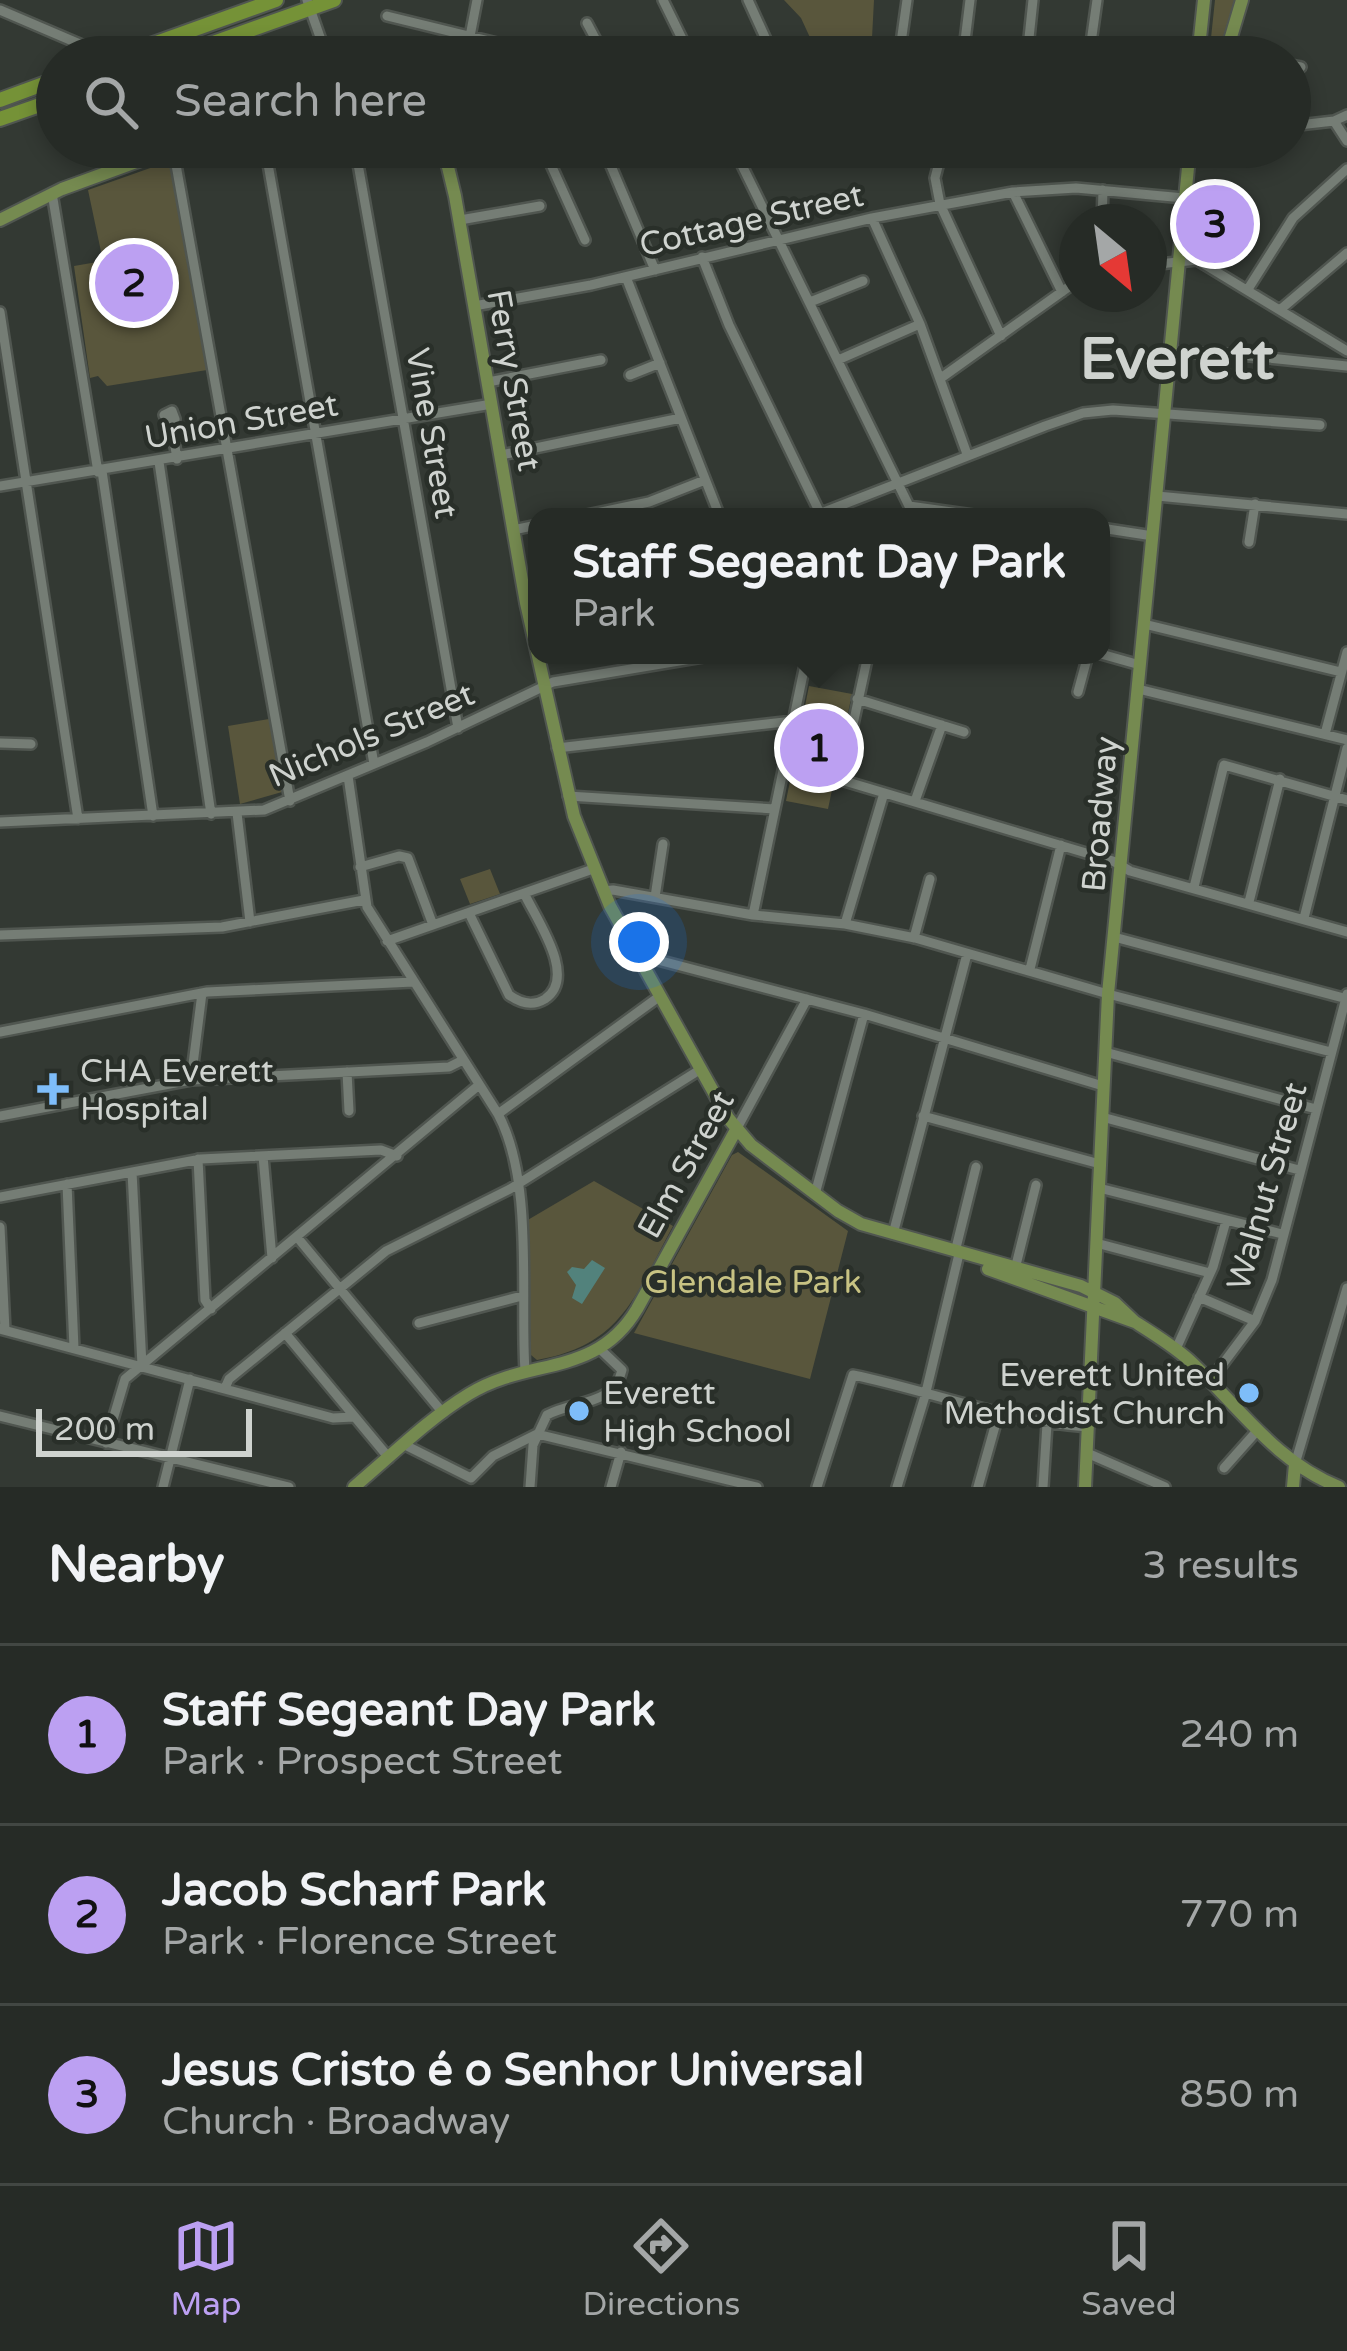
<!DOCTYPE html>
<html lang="en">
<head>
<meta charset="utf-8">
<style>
  :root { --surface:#262b26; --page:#2e332e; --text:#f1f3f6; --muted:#a4a7a7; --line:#424743; --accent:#bca0f2 }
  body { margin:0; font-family:"Varela Round",sans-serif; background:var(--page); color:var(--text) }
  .compass { position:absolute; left:1059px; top:204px; width:108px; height:108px; border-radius:50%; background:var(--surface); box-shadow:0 6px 18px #0003; rotate:151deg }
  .scale { position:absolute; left:36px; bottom:30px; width:216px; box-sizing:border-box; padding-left:12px; border:6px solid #cfd3cf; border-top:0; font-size:33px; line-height:42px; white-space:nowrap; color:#cfd3cf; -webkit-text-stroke:9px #292f29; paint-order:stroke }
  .you { position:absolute; left:639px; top:942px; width:42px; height:42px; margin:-30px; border:9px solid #fff; border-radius:50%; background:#1a73e8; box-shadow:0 0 0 18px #1a73e833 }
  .badge { display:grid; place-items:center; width:78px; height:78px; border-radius:50%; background:var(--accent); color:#111; font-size:39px; font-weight:700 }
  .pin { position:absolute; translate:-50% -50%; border:6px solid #fff; box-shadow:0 3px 12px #0006 }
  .popup { position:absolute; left:528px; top:508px; width:582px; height:156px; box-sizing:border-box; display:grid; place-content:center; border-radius:24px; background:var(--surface); filter:drop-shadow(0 3px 9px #0005); font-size:39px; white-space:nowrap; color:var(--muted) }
  .popup b { font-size:45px; color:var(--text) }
  .popup::after { content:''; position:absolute; left:50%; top:100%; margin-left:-24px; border:24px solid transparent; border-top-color:var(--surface) }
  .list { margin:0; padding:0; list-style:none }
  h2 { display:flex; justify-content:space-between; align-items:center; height:156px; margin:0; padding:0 48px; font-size:51px }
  h2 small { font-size:39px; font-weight:400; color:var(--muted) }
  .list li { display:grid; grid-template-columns:78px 1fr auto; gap:36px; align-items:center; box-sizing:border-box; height:180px; padding:0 48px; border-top:3px solid var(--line) }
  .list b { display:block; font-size:45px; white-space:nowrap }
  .list p { margin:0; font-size:39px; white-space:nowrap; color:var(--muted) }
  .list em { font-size:39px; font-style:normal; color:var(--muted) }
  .icon { flex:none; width:66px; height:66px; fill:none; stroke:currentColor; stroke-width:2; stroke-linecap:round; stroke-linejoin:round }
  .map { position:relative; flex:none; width:1347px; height:1487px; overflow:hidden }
  .search { position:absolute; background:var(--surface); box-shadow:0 6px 18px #0003; left:36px; right:36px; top:36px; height:132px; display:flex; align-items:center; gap:30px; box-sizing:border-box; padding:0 42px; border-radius:66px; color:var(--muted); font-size:45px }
  .sheet { height:696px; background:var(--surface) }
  nav { display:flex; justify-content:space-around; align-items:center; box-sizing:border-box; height:168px; border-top:3px solid var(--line); background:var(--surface); font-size:33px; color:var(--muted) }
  nav a { display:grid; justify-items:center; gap:6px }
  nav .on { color:var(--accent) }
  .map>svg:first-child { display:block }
  .park { fill:#59563c }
  .water { fill:#52827c }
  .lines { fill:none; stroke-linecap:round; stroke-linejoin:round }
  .minor-casing { stroke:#505650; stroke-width:14 }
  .major-casing { stroke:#505650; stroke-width:16 }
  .highway-casing { stroke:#505650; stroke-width:18 }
  .minor { stroke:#757d75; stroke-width:9 }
  .major { stroke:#758a50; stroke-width:12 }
  .highway { stroke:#759237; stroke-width:14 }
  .poi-dot { fill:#7ebdf9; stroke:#292f29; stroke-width:4.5 }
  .labels { text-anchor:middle; stroke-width:9; stroke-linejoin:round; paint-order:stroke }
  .street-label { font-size:33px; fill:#cfd3cf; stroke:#292f29 }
  .poi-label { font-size:33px; fill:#cfd3cf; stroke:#292f29; text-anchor:start }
  .park-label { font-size:33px; fill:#c8c383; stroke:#292f29 }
  .town-label { font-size:57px; font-weight:bold; fill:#cfd3cf; stroke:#292f29 }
</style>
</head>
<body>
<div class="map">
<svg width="1347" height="1487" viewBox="0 0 1347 1487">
  <rect width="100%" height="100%" fill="#333933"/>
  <path class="park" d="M784,0H874L871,57H819L801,18Z
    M1215,0H1235L1221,52L1217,57H1209Z
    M170,161L207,370L107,386L98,376L90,378L74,266L103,261L88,190Z
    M809,686L852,694L828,809L786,801Z
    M269,719L282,792L240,804L228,726Z
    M490,869L500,894L470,904L460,879Z
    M738,1152L848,1231L810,1379L634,1333L732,1155Z
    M594,1181L673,1226C635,1295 623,1345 537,1360L531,1355L526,1221Z"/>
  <path class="water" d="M592,1260L605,1268L582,1304L572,1298L576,1285L567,1272L572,1267L584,1269Z"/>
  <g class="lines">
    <g class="minor-casing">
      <path id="minor" d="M307,0L327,57
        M663,0L691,57
        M748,0L774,57
        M0,10L89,48L100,57
        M387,16L534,52
        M587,23L605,57
        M1226,53L1248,57
        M466,57L477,0
        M899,57L907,0
        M963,57L970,0
        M1027,57L1033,0
        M1089,57L1097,0
        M1290,65L1301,67
        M1334,121L1347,141
        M1290,126L1334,121L1347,115
        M265,147L374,764
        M355,147L458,728
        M543,147L585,240
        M603,147L655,270
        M733,147L909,506
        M869,147L871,161
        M943,147L935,178L940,204L1001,336
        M173,148L290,801
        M739,159L801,153L800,147
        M1013,192L1062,292
        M52,193L98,472
        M872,218L920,324L967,454
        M460,220L540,206
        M1102,222L1103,190
        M702,257L729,325L820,513
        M1149,265L1197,260L1347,351
        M626,277L720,517
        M1248,289L1293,218L1347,169
        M810,302L863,281
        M474,306L591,285L872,218L1013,192L1076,188L1184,198
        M1281,309L1347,253
        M0,312L78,819
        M1170,352L1230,354L1347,366
        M838,360L920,324
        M630,375L660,363
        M941,378L1077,281
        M488,382L601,360
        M172,411L175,419L168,422L164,415Z
        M171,422L177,459
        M501,455L681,418
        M159,462L211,814
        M102,471L153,816
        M0,486L492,404
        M1157,496L1347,514
        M909,506L988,517
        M577,517L649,502L705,480
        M811,517L1045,426L1083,413L1113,410L1320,425
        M1101,528L1153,536
        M513,530L537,525
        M1249,542L1255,504
        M1144,624L1341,672
        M1101,654L1140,665
        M868,655L841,780L1113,861L1130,871L1347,932
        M1138,689L1347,740
        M1078,692L1088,655
        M857,699L964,732
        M1325,734L1347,652
        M0,743L31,744
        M557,748L793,721
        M348,776L367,907L498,1114C534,1181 520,1295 525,1371
        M568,796L775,809
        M915,801L942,725
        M237,813L250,922
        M0,822L264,810L427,742L553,682L715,655
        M360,867L399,856L408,858L433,925
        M1194,887L1224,765L1347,800
        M603,891L613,890L753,915L845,924L915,938L1108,994L1331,1052
        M655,897L663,844
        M1249,902L1280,779
        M469,913L509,995C520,1003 532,1007 545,999C578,977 536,919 524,893
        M753,915L807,655
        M1304,918L1347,748
        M845,924L884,793
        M0,935L222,927L364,900
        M1114,937L1347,999
        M914,938L930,879
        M387,941L593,869
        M640,960L650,958L864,1014L1103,1086
        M1030,969L1061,845
        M0,1032L207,992L413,982
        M1105,1052L1316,1109
        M347,1072L349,1111
        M191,1080L202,993
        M498,1114L660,996
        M0,1116L191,1080L449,1067L463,1060
        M923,1116L1100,1164
        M1102,1117L1299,1170
        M736,1130L807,999
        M263,1156L272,1258
        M198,1159L205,1300L211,1309
        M132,1172L142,1365
        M67,1184L74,1348
        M1099,1188L1282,1234
        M815,1194L864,1014
        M0,1197L201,1159L381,1150L397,1156
        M0,1227L5,1330
        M893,1234L967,954
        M297,1237L443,1413
        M1096,1243L1210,1273
        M955,1252L976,1167
        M1014,1273L1036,1185
        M1199,1297L1255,1321
        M419,1323L522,1296
        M0,1329L333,1418L354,1417
        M285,1333L389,1458
        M1176,1349L1213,1267L1226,1221
        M1210,1381L1255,1321L1272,1280L1347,994
        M225,1388L229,1379L386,1251L510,1189L701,1069
        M0,1416L289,1487
        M537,1434L757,1487
        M106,1443L125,1379L479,1085
        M405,1445L471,1478L493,1456L537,1434
        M1087,1453L1165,1487
        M1295,1464L1347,1288
        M1224,1468L1256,1432
        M163,1487L190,1379
        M530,1487L533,1445L547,1415C575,1400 614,1406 622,1370L600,1349
        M611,1487L621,1452
        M817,1487L853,1375C931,1391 1008,1422 1088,1427
        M897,1487L925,1396L959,1254
        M978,1487L999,1412
        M1043,1487L1047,1424"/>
    </g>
    <g class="major-casing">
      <path id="major" d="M1198,57L1204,0
        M1225,57L1242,0
        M436,147L447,163L455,196L526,603L574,816L610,906L728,1118L751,1145L838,1211L861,1224L1081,1286L1115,1303L1135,1322
        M0,220L62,189L177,147
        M988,1269L1135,1322C1154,1334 1172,1345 1189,1360C1239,1406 1274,1461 1339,1487
        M354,1487C391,1456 428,1419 469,1394C529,1357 596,1378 637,1309L736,1130
        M1085,1487L1108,994L1190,147
        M1293,1487L1295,1464"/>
    </g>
    <g class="highway-casing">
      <path id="highway" d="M117,57L276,0
        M174,57L334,0
        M0,100L57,79
        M0,119L57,99"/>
    </g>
    <use href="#minor" class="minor"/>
    <use href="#major" class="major"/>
    <use href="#highway" class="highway"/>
  </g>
  <g class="poi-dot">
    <path d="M47 1071h12v12h12v12h-12v12h-12v-12h-12v-12h12z"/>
    <circle cx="1249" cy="1393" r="12"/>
    <circle cx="579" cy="1411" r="12"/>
  </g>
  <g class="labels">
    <g class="street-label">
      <text transform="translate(751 219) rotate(-13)" y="12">Cottage Street</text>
      <text transform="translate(515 380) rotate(80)" y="12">Ferry Street</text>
      <text transform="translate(241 420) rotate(-10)" y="12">Union Street</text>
      <text transform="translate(433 433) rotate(80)" y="12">Vine Street</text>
      <text transform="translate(371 734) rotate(-23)" y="12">Nichols Street</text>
      <text transform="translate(1099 814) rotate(-85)" y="12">Broadway</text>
      <text transform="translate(685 1164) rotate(-61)" y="12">Elm Street</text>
      <text transform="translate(1266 1186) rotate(-74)" y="12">Walnut Street</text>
    </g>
    <g class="poi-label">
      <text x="80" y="1082">CHA Everett<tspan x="80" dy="38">Hospital</tspan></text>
      <text x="1225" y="1386" text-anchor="end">Everett United<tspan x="1225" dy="38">Methodist Church</tspan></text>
      <text x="603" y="1404">Everett<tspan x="603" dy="38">High School</tspan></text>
    </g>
    <g class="park-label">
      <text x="753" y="1293">Glendale Park</text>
    </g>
    <g class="town-label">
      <text x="1177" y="378">Everett</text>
    </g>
  </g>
</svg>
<svg class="compass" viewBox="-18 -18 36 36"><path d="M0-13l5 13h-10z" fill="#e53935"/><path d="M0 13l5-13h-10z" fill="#a4a7a7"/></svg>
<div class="scale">200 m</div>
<div class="you"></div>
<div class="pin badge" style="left:819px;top:748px">1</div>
<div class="popup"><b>Staff Segeant Day Park</b>Park</div>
<div class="pin badge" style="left:134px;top:283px">2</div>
<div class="pin badge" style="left:1215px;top:224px">3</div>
<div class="search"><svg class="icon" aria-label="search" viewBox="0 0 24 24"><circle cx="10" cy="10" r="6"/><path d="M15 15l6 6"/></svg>Search here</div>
</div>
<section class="sheet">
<h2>Nearby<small>3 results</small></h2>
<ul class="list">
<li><span class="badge">1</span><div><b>Staff Segeant Day Park</b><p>Park · Prospect Street</p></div><em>240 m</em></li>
<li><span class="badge">2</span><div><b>Jacob Scharf Park</b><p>Park · Florence Street</p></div><em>770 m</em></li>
<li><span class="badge">3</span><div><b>Jesus Cristo é o Senhor Universal</b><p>Church · Broadway</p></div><em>850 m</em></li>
</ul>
</section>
<nav>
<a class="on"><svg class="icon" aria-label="map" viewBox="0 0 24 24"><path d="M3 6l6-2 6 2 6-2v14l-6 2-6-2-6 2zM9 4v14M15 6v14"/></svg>Map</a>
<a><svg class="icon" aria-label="directions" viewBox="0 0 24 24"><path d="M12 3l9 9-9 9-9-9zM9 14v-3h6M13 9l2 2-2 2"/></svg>Directions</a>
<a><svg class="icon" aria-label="saved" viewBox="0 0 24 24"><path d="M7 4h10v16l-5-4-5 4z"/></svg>Saved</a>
</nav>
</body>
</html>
